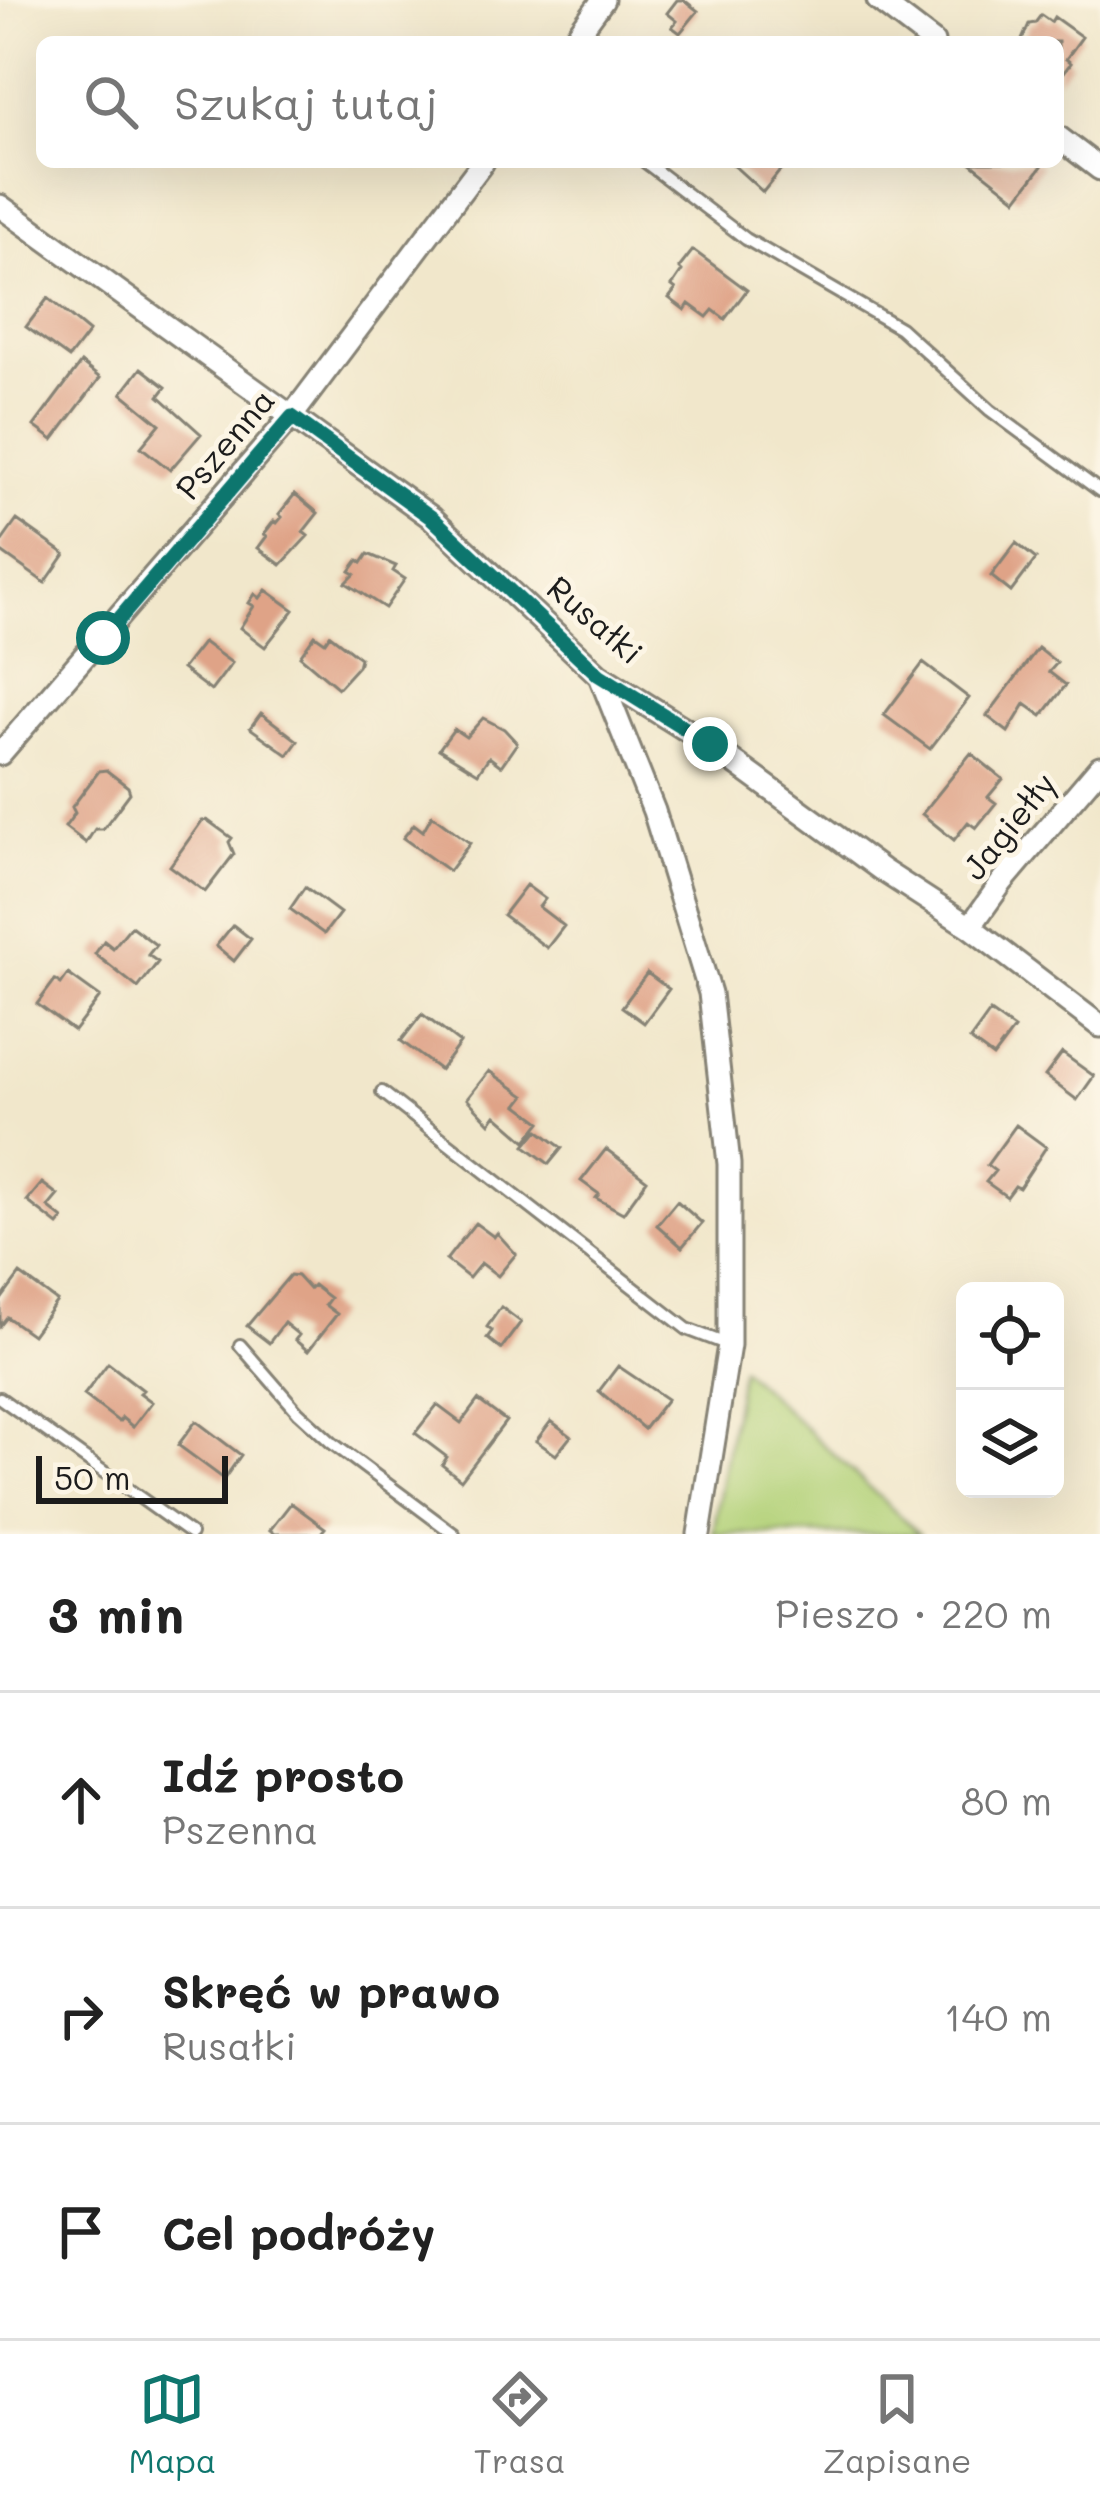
<!DOCTYPE html>
<html lang="pl">
<head>
<meta charset="utf-8">
<style>
  :root { --surface:#fff; --page:#f6f6f6; --text:#222; --muted:#767676; --line:#e0e0e0; --accent:#0f766e }
  body { margin:0; font-family:Mali,sans-serif; background:var(--page); color:var(--text) }
  .controls { position:absolute; right:36px; bottom:36px; display:grid; overflow:hidden; border-radius:18px; box-shadow:0 12px 48px #0002 }
  .controls button { width:108px; height:108px; display:grid; place-items:center; padding:0; border:0; border-bottom:3px solid var(--line); background:var(--surface); color:var(--text); font:60px sans-serif }
  .scale { position:absolute; left:36px; bottom:30px; width:192px; box-sizing:border-box; padding-left:12px; border:6px solid #1c1c1c; border-top:0; font-size:33px; line-height:42px; white-space:nowrap; color:#1c1c1c; -webkit-text-stroke:9px #fcf5e5; paint-order:stroke }
  .stop { position:absolute; width:36px; height:36px; margin:-27px; border:9px solid #0f766e; border-radius:50%; background:#fff }
  .stop.end { background:#0f766e; border-color:#fff; box-shadow:0 3px 12px #0008 }
  .list { margin:0; padding:0; list-style:none }
  h2 { display:flex; justify-content:space-between; align-items:center; height:156px; margin:0; padding:0 48px; font-size:51px }
  h2 small { font-size:39px; font-weight:400; color:var(--muted) }
  .list li { display:grid; grid-template-columns:78px 1fr auto; gap:36px; align-items:center; box-sizing:border-box; height:216px; padding:0 48px; border-top:3px solid var(--line) }
  .list b { display:block; font-size:45px; white-space:nowrap }
  .list p { margin:0; font-size:39px; white-space:nowrap; color:var(--muted) }
  .list em { font-size:39px; font-style:normal; color:var(--muted) }
  .icon { flex:none; width:66px; height:66px; fill:none; stroke:currentColor; stroke-width:2; stroke-linecap:round; stroke-linejoin:round }
  .map { position:relative; flex:none; width:1100px; height:1534px; overflow:hidden }
  .search { position:absolute; background:var(--surface); box-shadow:0 12px 48px #0002; left:36px; right:36px; top:36px; height:132px; display:flex; align-items:center; gap:30px; box-sizing:border-box; padding:0 42px; border-radius:18px; color:var(--muted); font-size:45px }
  .sheet { height:804px; background:var(--surface) }
  nav { display:flex; justify-content:space-around; align-items:center; box-sizing:border-box; height:168px; border-top:3px solid var(--line); background:var(--surface); font-size:33px; color:var(--muted) }
  nav a { display:grid; justify-items:center; gap:6px }
  nav .on { color:var(--accent) }
  .map>svg:first-child { display:block }
  .green { fill:#b3d279; stroke:#68774a; stroke-width:3 }
  .building { fill:#dfa387 }
  .lines { fill:none; stroke-linecap:round; stroke-linejoin:round }
  .service-casing { stroke:#868274; stroke-width:16 }
  .minor-casing { stroke:#868274; stroke-width:27 }
  .service { stroke:#fff; stroke-width:10 }
  .minor { stroke:#fff; stroke-width:21 }
  .route { stroke:#0f766e; stroke-width:15 }
  .labels { text-anchor:middle; stroke-width:10; stroke-linejoin:round; paint-order:stroke }
  .street-label { font-size:33px; fill:#1c1c1c; stroke:#fcf5e5 }
</style>
</head>
<body>
<div class="map">
<svg width="1100" height="1534" viewBox="0 0 1100 1534">
  <rect width="100%" height="100%" fill="#fcf5e5"/>
  <filter id="ink" filterUnits="userSpaceOnUse"><feTurbulence type="fractalNoise" baseFrequency=".00833" numOctaves="2"/><feDisplacementMap in="SourceGraphic" scale="24" xChannelSelector="R" yChannelSelector="G"/><feConvolveMatrix kernelMatrix="1 2 1 2 8 2 1 2 1" color-interpolation-filters="sRGB"/></filter>
  <filter id="wash" filterUnits="userSpaceOnUse"><feTurbulence type="fractalNoise" baseFrequency=".004" numOctaves="4" result="noise"/><feDisplacementMap in="SourceGraphic" scale="48" xChannelSelector="R" yChannelSelector="G"/><feGaussianBlur stdDeviation="2.7" result="paint"/><feColorMatrix in="noise" values="0 0 0 0 0 0 0 0 0 0 0 0 0 0 0 0 0 1.4 0 .05"/><feComposite in="paint" operator="in"/></filter>
  <g filter="url(#wash)">
    <rect width="100%" height="100%" fill="#f1e7cb"/>
    <path class="green" d="M741,1368L919,1534H713Z"/>
    <g id="blocks">
      <path class="building" d="M677,0H684L698,11L680,33L672,27L677,21L667,13Z
        M1041,15L1051,22L1054,17L1082,37L1066,59L1071,63L1058,80V42H1021L1029,24L1035,23Z
        M730,162H787L763,192Z
        M970,162H1036L1042,166L1017,199Z
        M693,250L747,290L725,319L713,310L707,317L689,304L685,310L669,298L676,289L672,286L682,271L679,268Z
        M48,298L89,332L69,358L26,327Z
        M81,363L100,378L53,440L34,426Z
        M141,368L166,387L159,396L201,434L170,470L141,447L160,424L122,393Z
        M295,494L318,513L303,532L308,536L281,565L258,548L267,536L264,534L274,521L277,523L282,517L279,514Z
        M17,520L65,554L45,583L0,551V544Z
        M1016,543L1036,559L1011,592L991,576Z
        M368,554L396,566L393,571L405,579L385,608L346,583L355,574L350,571L358,560L362,563Z
        M266,590L294,610L265,647L240,628L254,606L249,603L255,594L260,598Z
        M315,635L325,642L330,635L360,658L358,666L338,688L300,656Z
        M203,642L232,663L211,691L182,669Z
        M1038,648L1057,663L1049,672L1066,685L1042,716L1025,704L1008,732L987,716Z
        M923,663L969,698L930,749L884,715Z
        M261,713L298,741L288,755L250,728Z
        M483,718L504,729L517,743L501,766L489,757L478,773L439,749L454,729L466,737Z
        M971,753L1003,779L988,797L996,803L976,828L968,822L954,840L922,814Z
        M106,770L128,787L130,793L103,829H95L86,843L65,827L75,813L72,807L99,771Z
        M432,815L470,843L449,871L403,838L414,824L423,831Z
        M207,820L232,838L229,842L234,854L205,892L170,866L202,821Z
        M526,885L545,899L539,907L564,926L547,948L503,915Z
        M305,887L340,913L324,934L290,909Z
        M233,925L251,939L234,961L216,946Z
        M131,926L156,945L148,955L158,962L138,988L95,954L104,941L113,948Z
        M647,973L669,989L644,1023L622,1007Z
        M68,974L100,997L74,1031L37,1004L55,980L61,984Z
        M990,1012L1014,1029L993,1057L970,1040Z
        M422,1014L460,1043L440,1070L401,1041Z
        M1062,1053L1094,1076L1077,1100L1045,1076Z
        M489,1071L525,1096L518,1105L541,1122L526,1141L496,1115L490,1123L467,1099Z
        M1016,1125L1046,1147L1019,1188L1015,1186L1007,1197L986,1182L995,1171L987,1165Z
        M538,1130L562,1148L549,1164L525,1146Z
        M606,1149L647,1180L623,1213L596,1198L599,1194L581,1181Z
        M42,1183L58,1195L48,1207L63,1219L58,1225L27,1201Z
        M677,1201L702,1223L682,1247L657,1225Z
        M475,1223L494,1237L497,1233L516,1254L498,1276L481,1263L469,1278L446,1260Z
        M20,1274L57,1301L32,1335L7,1317L0,1326V1301Z
        M290,1275L297,1276L309,1289L313,1285L330,1298L325,1305L337,1314L308,1351L295,1340L299,1335L284,1323L269,1343L247,1326Z
        M501,1307L521,1322L501,1349L487,1338L492,1331L487,1327Z
        M108,1363L143,1390L140,1393L152,1402L133,1427L122,1418L119,1422L84,1395Z
        M618,1366L667,1399L644,1429L599,1391Z
        M478,1400L506,1421L461,1480L442,1465L447,1457L415,1433L437,1405L461,1423Z
        M196,1421L241,1455L224,1479L178,1445Z
        M551,1421L571,1436L556,1455L536,1441Z
        M291,1503L325,1528L320,1534H275L270,1530Z"/>
    </g>
  </g>
  <g filter="url(#ink)">
    <use href="#blocks" fill-opacity="0" stroke="#868274" stroke-width="3"/>
    <g class="lines">
      <g class="service-casing">
        <path id="service" d="M645,162L746,239L900,328L990,410L1100,491
          M382,1092L687,1329L729,1345
          M240,1345L298,1412L332,1443L454,1534
          M0,1398L191,1534"/>
      </g>
      <g class="minor-casing">
        <path id="minor" d="M878,0L933,42
          M572,42L603,0
          M1058,137L1100,169
          M0,206L432,518L599,675L709,744L882,870L970,927L1100,1026
          M600,676L654,811L710,993L729,1164V1345L699,1534
          M0,754L291,417L483,162
          M970,927L1002,882L1100,767"/>
      </g>
      <use href="#service" class="service"/>
      <use href="#minor" class="minor"/>
    </g>
  </g>
  <g class="lines" filter="url(#ink)">
    <path class="route" d="M103,638L292,417L432,518L599,675L710,744"/>
  </g>
  <g class="labels">
    <g class="street-label">
      <text transform="translate(225 444) rotate(-50)" y="12">Pszenna</text>
      <text transform="translate(595 620) rotate(41)" y="12">Rusałki</text>
      <text transform="translate(1009 826) rotate(-51)" y="12">Jagiełły</text>
    </g>
  </g>
</svg>
<div class="controls">
<button><svg class="icon" aria-label="locate" viewBox="0 0 24 24"><circle cx="12" cy="12" r="6"/><path d="M12 2v4M12 18v4M2 12h4M18 12h4"/></svg></button>
<button><svg class="icon" aria-label="layers" viewBox="0 0 24 24"><path d="M12 4l9 5-9 5-9-5zM3 14l9 5 9-5"/></svg></button>
</div>
<div class="scale">50 m</div>
<div class="stop" style="left:103px;top:638px"></div>
<div class="stop end" style="left:710px;top:744px"></div>
<div class="search"><svg class="icon" aria-label="search" viewBox="0 0 24 24"><circle cx="10" cy="10" r="6"/><path d="M15 15l6 6"/></svg>Szukaj tutaj</div>
</div>
<section class="sheet">
<h2>3 min<small>Pieszo · 220 m</small></h2>
<ul class="list">
<li><svg class="icon" aria-label="ahead" viewBox="0 0 24 24"><path d="M12 20V5M6 11l6-6 6 6"/></svg><div><b>Idź prosto</b><p>Pszenna</p></div><em>80 m</em></li>
<li><svg class="icon" aria-label="right" viewBox="0 0 24 24"><path d="M7 20v-9h11M14 6l5 5-5 5"/></svg><div><b>Skręć w prawo</b><p>Rusałki</p></div><em>140 m</em></li>
<li><svg class="icon" aria-label="arrive" viewBox="0 0 24 24"><path d="M6 21V4h12l-3 4 3 4H6"/></svg><div><b>Cel podróży</b></div></li>
</ul>
</section>
<nav>
<a class="on"><svg class="icon" aria-label="map" viewBox="0 0 24 24"><path d="M3 6l6-2 6 2 6-2v14l-6 2-6-2-6 2zM9 4v14M15 6v14"/></svg>Mapa</a>
<a><svg class="icon" aria-label="directions" viewBox="0 0 24 24"><path d="M12 3l9 9-9 9-9-9zM9 14v-3h6M13 9l2 2-2 2"/></svg>Trasa</a>
<a><svg class="icon" aria-label="saved" viewBox="0 0 24 24"><path d="M7 4h10v16l-5-4-5 4z"/></svg>Zapisane</a>
</nav>
</body>
</html>
